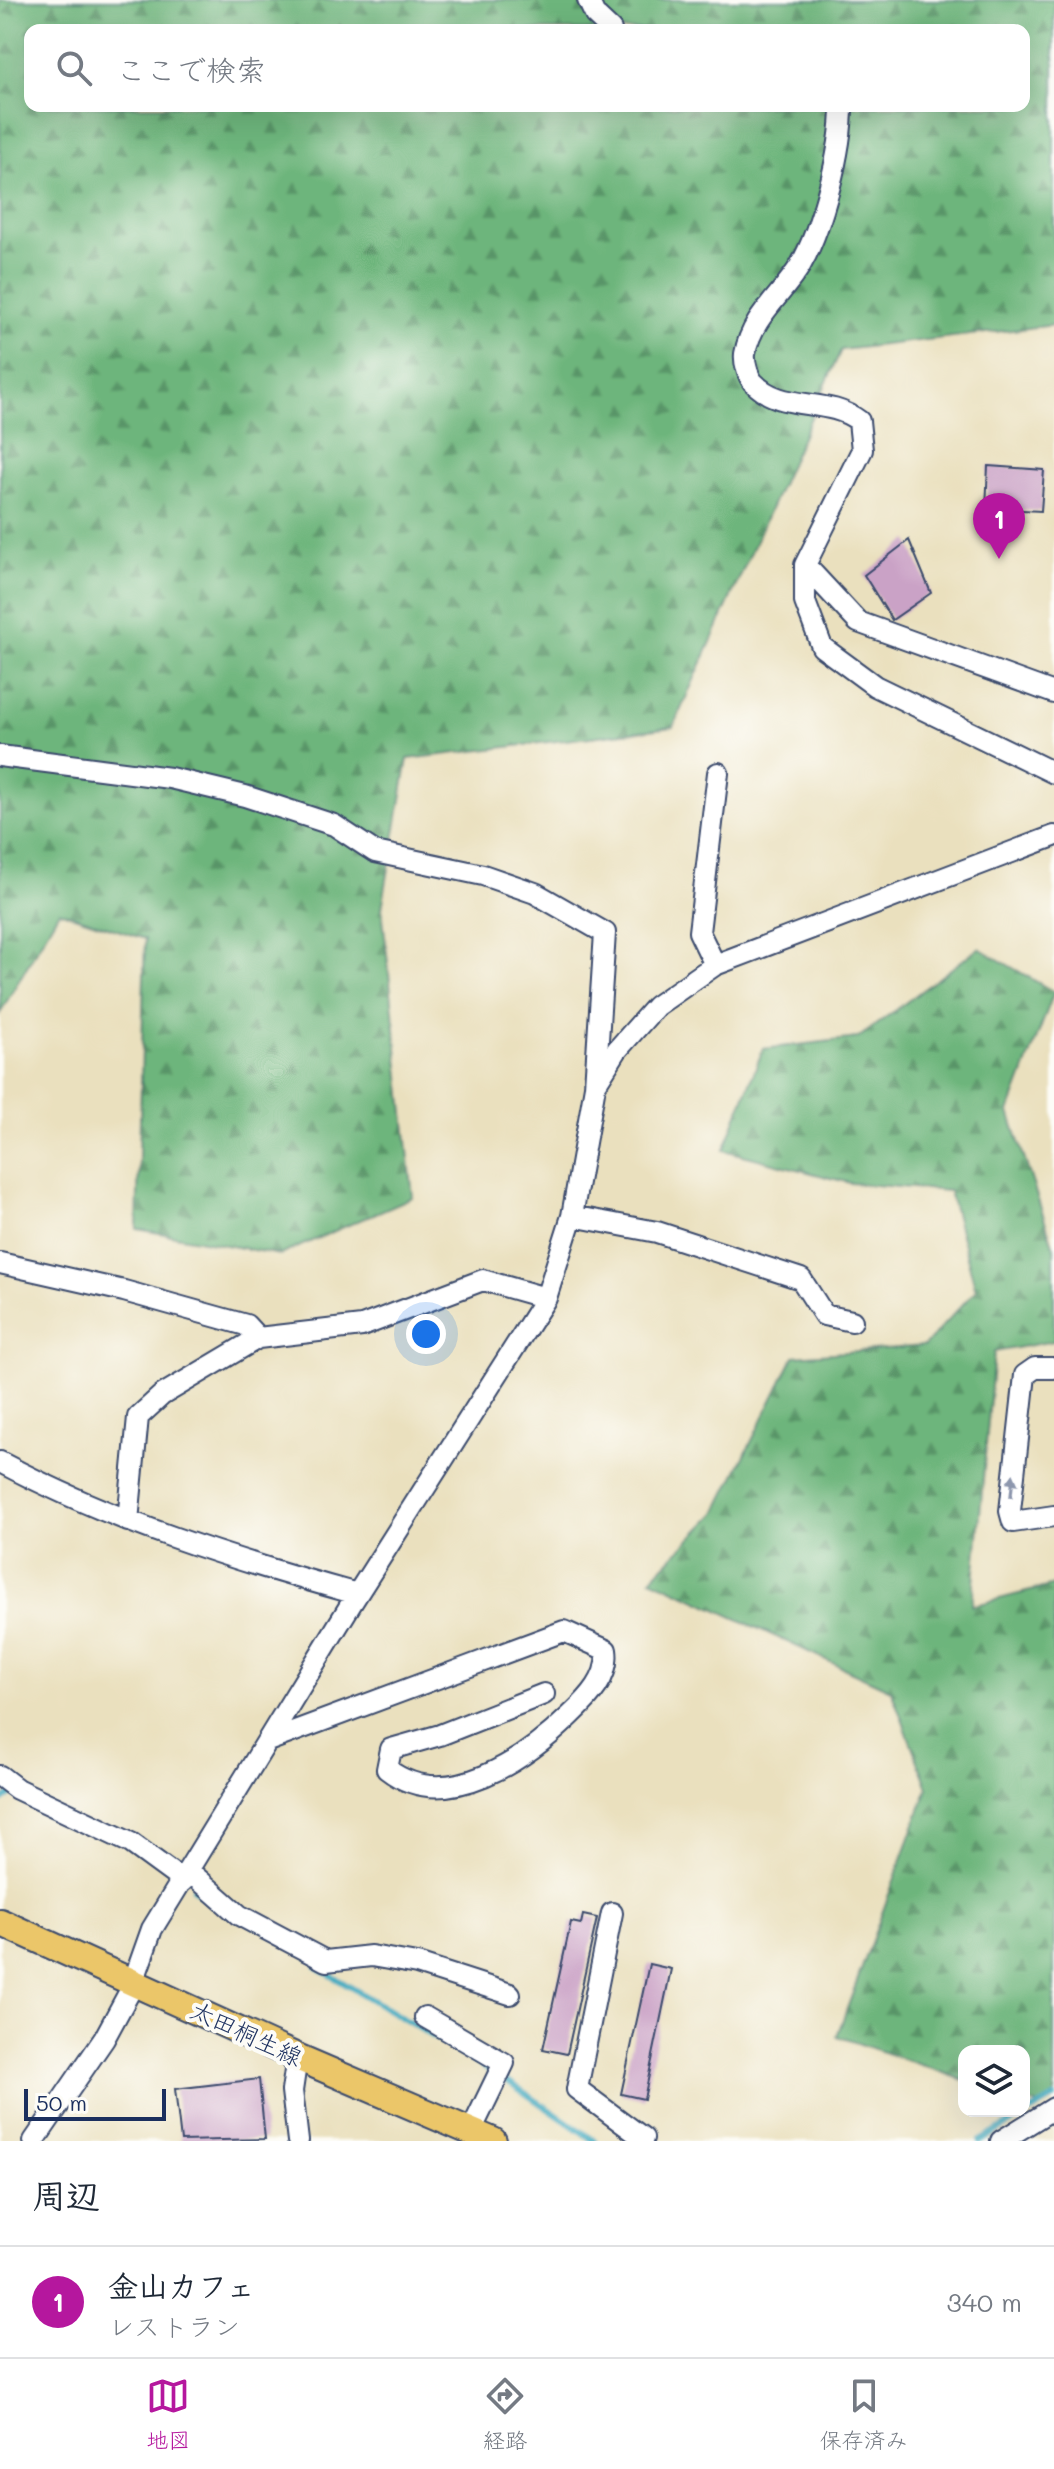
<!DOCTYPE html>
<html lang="ja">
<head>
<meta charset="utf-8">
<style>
  :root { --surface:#fff; --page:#f6f6f7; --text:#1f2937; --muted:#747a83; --line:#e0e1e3; --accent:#b5179e }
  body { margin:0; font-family:Mali,"Klee One",sans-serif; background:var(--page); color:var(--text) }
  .controls { position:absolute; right:24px; bottom:24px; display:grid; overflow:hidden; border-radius:16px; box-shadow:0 8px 32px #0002 }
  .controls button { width:72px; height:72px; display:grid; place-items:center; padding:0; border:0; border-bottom:2px solid var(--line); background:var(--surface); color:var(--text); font:40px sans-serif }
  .scale { position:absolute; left:24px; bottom:20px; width:142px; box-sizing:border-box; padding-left:8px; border:4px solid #1b2f5e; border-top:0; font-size:22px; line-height:28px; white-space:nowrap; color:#1b2f5e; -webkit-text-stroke:6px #fdfcf7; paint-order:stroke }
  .you { position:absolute; left:426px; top:1334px; width:28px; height:28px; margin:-20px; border:6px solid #fff; border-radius:50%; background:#1a73e8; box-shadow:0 0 0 12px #1a73e833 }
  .badge { display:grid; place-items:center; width:52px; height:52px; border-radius:50%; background:var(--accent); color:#fff; font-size:26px; font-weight:700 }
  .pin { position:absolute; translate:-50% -66px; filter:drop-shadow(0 2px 4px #0008) }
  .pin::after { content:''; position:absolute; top:42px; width:28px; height:24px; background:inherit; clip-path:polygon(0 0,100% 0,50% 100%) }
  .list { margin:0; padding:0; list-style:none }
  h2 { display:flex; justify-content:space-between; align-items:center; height:104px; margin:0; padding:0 32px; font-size:34px }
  h2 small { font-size:26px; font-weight:400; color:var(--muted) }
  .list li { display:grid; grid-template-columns:52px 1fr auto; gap:24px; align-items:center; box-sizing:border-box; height:112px; padding:0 32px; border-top:2px solid var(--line) }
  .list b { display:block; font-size:30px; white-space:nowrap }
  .list p { margin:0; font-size:26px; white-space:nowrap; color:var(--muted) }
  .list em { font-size:26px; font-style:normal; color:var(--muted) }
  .icon { flex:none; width:44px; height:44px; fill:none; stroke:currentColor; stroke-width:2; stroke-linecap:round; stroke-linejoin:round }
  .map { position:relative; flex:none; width:1054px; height:2141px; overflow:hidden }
  .search { position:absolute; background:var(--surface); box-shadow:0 8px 32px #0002; left:24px; right:24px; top:24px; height:88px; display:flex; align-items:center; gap:20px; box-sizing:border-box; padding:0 28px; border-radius:16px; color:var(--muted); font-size:30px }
  .sheet { height:216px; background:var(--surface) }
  nav { display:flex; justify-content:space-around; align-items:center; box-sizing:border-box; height:112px; border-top:2px solid var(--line); background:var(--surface); font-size:22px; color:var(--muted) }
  nav a { display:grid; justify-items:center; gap:4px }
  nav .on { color:var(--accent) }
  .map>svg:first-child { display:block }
  .forest { fill:url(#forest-firs); stroke:#44726c; stroke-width:2; fill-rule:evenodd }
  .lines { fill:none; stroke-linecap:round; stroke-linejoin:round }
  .stream { stroke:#3ea8be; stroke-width:6 }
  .building { fill:#caa2c6 }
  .minor-casing { stroke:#3a4a6c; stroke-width:24 }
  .major-casing { stroke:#3a4a6c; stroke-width:30 }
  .minor { stroke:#fff; stroke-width:20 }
  .major { stroke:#ebc669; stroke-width:26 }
  .oneway { fill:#8d97ae }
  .labels { text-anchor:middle; stroke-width:8; stroke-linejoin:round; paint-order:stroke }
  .street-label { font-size:24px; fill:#1b2f5e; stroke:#fdfcf7 }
</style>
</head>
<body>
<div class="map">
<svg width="1054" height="2141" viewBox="0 0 1054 2141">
  <defs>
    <pattern id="forest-firs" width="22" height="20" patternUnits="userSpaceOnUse" patternTransform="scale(2)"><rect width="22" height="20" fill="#6db57b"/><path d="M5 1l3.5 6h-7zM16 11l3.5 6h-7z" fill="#599468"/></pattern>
  </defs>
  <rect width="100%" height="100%" fill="#fdfcf7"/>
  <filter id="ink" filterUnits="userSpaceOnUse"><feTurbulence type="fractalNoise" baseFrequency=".0125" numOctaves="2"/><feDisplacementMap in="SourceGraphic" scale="16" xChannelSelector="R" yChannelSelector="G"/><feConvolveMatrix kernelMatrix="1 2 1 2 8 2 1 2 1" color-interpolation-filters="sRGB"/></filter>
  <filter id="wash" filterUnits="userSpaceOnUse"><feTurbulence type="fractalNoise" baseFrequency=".006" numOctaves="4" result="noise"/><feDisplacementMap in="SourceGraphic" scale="32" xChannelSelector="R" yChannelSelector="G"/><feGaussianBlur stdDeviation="1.8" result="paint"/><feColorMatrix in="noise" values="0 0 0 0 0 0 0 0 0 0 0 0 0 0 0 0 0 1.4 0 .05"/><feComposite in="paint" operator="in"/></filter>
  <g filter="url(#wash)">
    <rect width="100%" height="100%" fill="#eae0be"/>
    <path class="forest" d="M0,0H1054V325L841,350L673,727L408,759L382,908L413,1197L280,1255L137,1229L145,939L59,911L0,1013ZM30,30H1024V106H30Z
      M979,948L1054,992L1009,1112L1054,1248V1341L994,1352L972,1606L1054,1585V2098L1039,2105L1024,2100V2051H964V2080L837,2036L928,1788L891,1690L651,1579L716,1513L794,1356L924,1346L976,1290L949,1191L850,1183L724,1150L763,1049L858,1038Z"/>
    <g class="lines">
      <path class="stream" d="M0,1802L13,1793
        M194,1889L208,1901
        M317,1967L509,2082L595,2141
        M980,2141L1054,2098"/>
    </g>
    <g id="blocks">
      <path class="building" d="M988,466L1044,470L1041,511L986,508Z
        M909,540L931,593L892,620L864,575Z
        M583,1915L597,1918L567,2054L543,2049L571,1922L581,1924Z
        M649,1964L671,1969L644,2099L621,2094Z
        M259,2079L265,2139L181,2141L175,2089Z"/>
    </g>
  </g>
  <g filter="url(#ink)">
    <use href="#blocks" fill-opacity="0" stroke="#3a4a6c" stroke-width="2"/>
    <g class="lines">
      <g class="minor-casing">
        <path id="minor" d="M588,0L595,15L611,30
          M842,106C842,150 822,228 800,266C782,295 751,318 745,354C744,362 748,376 753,382C781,413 827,396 859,421L862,450L805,565V602L822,647L875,686L1054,773
          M805,565L858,622L1054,693
          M0,756L170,778L245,796L334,825L375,852L483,875L535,893L605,933L595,1086L572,1216L546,1298L351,1604L152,1929L130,1991L104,2039L34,2141
          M715,965L699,932L718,773
          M597,1082L617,1050L656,1006L715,965L1054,836
          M572,1216L657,1232L801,1279L824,1315L852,1321
          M0,1263L124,1291L246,1325L258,1338L362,1326L483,1280L546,1298
          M1054,1368H1035L1025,1375L1010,1511L1013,1522L1054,1516
          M0,1462C113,1522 234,1560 357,1594
          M128,1521L138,1417L162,1395L258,1338
          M268,1741L564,1631L606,1650C610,1677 589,1698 570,1716C526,1759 446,1815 387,1769L391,1749L440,1735L544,1694
          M0,1776L17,1789L131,1843L183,1881
          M189,1871L239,1915L326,1961L371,1956L417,1964L510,1994
          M612,1913L577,2089L643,2138L642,2141
          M425,2017L504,2063L470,2133
          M297,2057L292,2091L298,2141
          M1001,2141L1054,2108"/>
      </g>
      <g class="major-casing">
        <path id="major" d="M0,1922L297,2057L493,2141"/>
      </g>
      <use href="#minor" class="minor"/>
      <use href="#major" class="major"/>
    </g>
    <defs><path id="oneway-solid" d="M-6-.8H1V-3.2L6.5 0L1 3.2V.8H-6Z" transform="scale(2)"/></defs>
    <use class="oneway" href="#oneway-solid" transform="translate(1012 1486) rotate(-84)"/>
  </g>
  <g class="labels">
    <g class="street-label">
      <text transform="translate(246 2034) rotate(25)" y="8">太田桐生線</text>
    </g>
  </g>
</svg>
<div class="controls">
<button><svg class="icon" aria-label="layers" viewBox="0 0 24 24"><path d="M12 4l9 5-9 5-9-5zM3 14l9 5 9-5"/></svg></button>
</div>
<div class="scale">50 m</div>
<div class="you"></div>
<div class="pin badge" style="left:999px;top:559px">1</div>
<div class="search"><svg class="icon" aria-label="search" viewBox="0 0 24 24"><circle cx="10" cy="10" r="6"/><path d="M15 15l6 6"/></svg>ここで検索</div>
</div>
<section class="sheet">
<h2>周辺<small></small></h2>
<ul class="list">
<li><span class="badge">1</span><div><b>金山カフェ</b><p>レストラン</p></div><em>340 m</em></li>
</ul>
</section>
<nav>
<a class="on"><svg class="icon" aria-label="map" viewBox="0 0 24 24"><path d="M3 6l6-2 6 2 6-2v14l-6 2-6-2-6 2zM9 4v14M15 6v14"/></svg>地図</a>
<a><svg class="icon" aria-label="directions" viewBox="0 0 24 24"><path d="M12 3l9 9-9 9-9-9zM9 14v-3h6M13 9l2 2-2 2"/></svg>経路</a>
<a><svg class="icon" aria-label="saved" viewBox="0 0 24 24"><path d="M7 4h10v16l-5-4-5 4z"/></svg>保存済み</a>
</nav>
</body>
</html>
